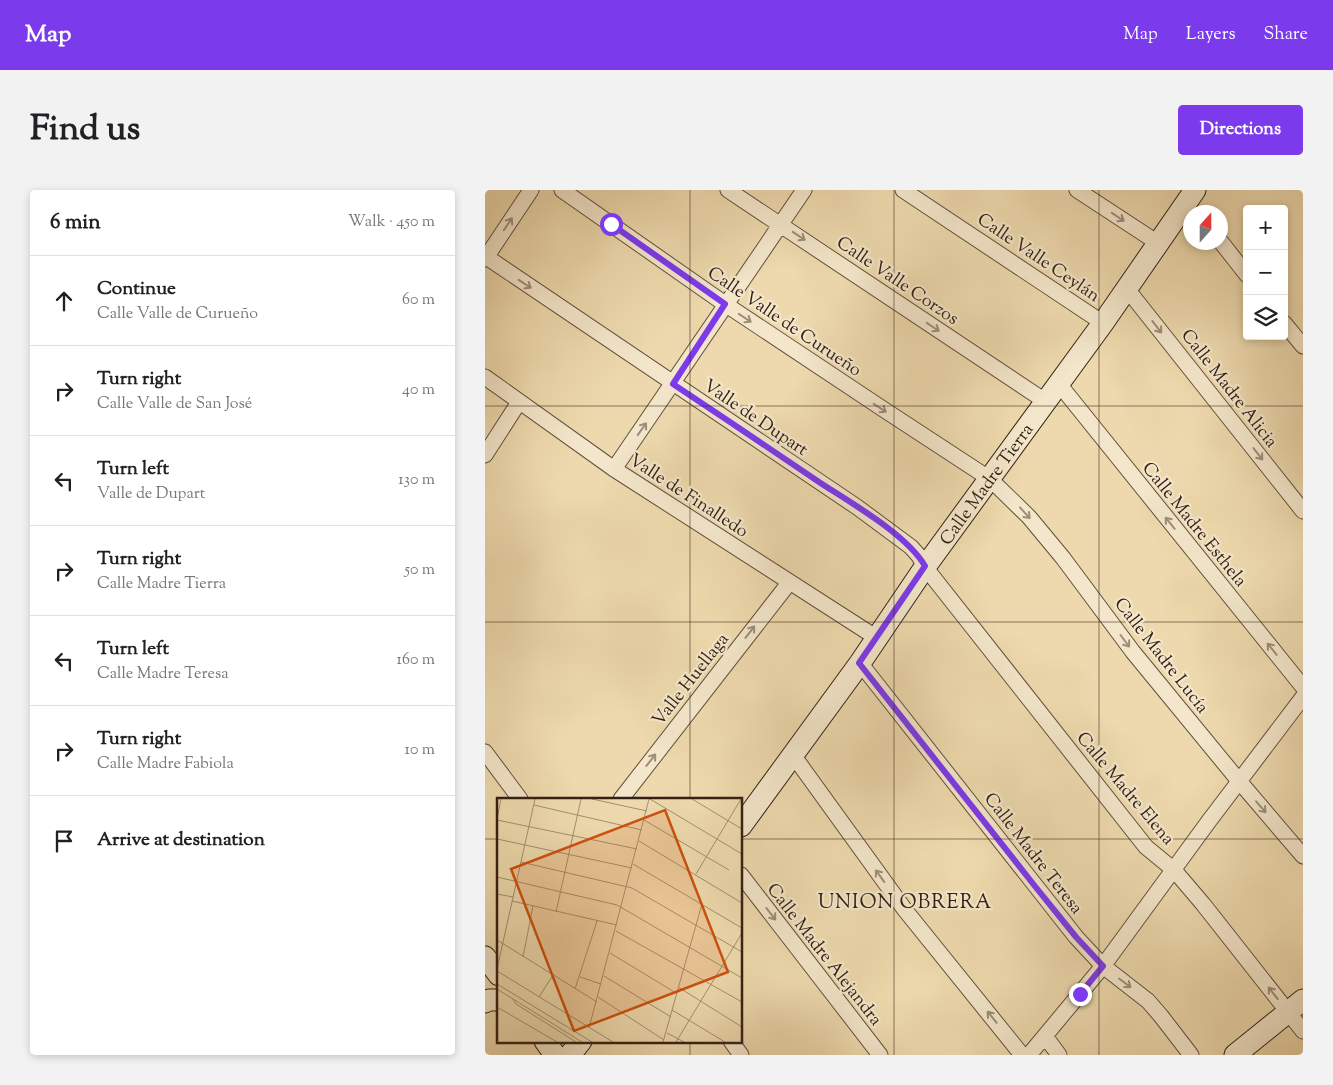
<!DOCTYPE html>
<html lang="en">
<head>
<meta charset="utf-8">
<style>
  :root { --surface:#fff; --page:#f2f2f2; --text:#202124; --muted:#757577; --line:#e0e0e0; --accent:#7c3aed }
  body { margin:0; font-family:"Sorts Mill Goudy",serif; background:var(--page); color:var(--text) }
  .controls { position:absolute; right:15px; top:15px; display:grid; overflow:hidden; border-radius:5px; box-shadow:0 2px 8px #0003 }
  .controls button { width:45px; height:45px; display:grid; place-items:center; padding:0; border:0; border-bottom:1px solid var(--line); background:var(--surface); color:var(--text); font:25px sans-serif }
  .compass { position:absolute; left:698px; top:15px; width:45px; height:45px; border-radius:50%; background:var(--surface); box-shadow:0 2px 8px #0003; rotate:21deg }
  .stop { position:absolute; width:15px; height:15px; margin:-11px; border:4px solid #7c3aed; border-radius:50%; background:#fff }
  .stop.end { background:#7c3aed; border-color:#fff; box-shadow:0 1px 5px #0008 }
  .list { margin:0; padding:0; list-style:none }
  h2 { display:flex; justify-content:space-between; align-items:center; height:65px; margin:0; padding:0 20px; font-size:21px }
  h2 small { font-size:16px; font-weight:400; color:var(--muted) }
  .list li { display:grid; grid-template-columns:32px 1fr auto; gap:15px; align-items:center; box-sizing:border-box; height:90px; padding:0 20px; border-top:1px solid var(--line) }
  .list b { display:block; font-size:19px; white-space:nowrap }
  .list p { margin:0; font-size:16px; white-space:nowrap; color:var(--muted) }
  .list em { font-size:16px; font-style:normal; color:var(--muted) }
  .icon { flex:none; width:28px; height:28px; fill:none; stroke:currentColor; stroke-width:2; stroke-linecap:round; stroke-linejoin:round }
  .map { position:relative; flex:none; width:818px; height:865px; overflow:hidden; border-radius:5px }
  header { display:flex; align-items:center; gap:30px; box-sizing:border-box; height:70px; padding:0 25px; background:var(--accent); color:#fff }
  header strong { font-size:24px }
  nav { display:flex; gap:28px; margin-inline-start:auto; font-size:18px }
  .intro { display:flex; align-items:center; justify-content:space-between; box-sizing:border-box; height:120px; padding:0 30px }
  h1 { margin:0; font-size:35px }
  .button { padding:12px 22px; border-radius:5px; background:var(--accent); color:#fff; font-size:18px; font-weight:700 }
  main { display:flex; gap:30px; padding:0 30px }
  aside { flex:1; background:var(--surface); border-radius:5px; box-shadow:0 2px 8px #0003 }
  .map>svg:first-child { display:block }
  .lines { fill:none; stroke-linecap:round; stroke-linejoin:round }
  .street-casing { stroke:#624f3b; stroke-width:17 }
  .secondary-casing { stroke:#342115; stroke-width:23 }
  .street { stroke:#f3e6ca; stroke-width:15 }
  .secondary { stroke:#f3e6ca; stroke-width:21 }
  .oneway { stroke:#9d8d79 }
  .route { stroke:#7c3aed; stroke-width:6 }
  .grid { fill:none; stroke:#342115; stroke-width:1; stroke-opacity:0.55 }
  .labels { text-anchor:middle; stroke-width:4.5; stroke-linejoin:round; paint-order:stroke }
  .street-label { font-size:18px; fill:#342115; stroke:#f3e6ca }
  .quarter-label { font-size:20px; letter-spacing:1px; fill:#342115; stroke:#f3e6ca }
  .inset-road { fill:none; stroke:#a38f70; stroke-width:1 }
  .view { fill:#cd510d; fill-opacity:0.15; stroke:#cd510d; stroke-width:2.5 }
  .inset-edge { fill:none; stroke:#342115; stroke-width:2.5 }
</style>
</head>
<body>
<header>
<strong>Map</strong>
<nav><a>Map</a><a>Layers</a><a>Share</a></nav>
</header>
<div class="intro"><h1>Find us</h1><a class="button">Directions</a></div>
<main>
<aside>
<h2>6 min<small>Walk · 450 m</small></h2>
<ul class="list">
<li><svg class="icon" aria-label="ahead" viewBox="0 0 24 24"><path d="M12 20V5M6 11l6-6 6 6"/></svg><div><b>Continue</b><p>Calle Valle de Curueño</p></div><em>60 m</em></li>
<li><svg class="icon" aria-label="right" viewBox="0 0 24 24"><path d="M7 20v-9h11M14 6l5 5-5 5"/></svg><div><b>Turn right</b><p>Calle Valle de San José</p></div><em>40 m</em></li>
<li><svg class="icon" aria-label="left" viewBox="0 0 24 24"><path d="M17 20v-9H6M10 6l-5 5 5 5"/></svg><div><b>Turn left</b><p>Valle de Dupart</p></div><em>130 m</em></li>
<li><svg class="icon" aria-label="right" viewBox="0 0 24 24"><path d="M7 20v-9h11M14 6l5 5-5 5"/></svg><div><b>Turn right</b><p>Calle Madre Tierra</p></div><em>50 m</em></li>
<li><svg class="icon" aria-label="left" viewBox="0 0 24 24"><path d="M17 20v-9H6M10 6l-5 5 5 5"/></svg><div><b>Turn left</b><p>Calle Madre Teresa</p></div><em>160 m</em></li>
<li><svg class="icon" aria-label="right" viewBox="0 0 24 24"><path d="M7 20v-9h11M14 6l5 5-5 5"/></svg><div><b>Turn right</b><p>Calle Madre Fabiola</p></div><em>10 m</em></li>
<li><svg class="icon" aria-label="arrive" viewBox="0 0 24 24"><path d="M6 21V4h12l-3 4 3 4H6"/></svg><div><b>Arrive at destination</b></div></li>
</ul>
</aside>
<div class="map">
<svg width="818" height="865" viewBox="0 0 818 865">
  <rect width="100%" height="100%" fill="#edd9ad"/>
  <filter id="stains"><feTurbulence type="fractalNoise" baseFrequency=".004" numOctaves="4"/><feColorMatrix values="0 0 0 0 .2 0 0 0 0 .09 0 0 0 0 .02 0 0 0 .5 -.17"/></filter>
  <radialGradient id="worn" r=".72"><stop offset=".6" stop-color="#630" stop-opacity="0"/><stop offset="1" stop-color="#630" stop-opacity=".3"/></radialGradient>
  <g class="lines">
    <g class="street-casing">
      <path id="street" d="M77,0L240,114L398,219L505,289L544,327L578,368L648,462L754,591L818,666
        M243,0L560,211
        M418,0L618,133
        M592,0L673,53
        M736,52L762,85
        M0,66L372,317L426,357L434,366L440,377L661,657L689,680L718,714L818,841
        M0,69L46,0
        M642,99L818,321
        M799,133L818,156
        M0,187L129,279L392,448
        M574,194L818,497
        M0,265L34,212
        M129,279L319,0
        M375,473L591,747L618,776L663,811L676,826L706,865
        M0,562L35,609
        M308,565L420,720L537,865
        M136,609L304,393
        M256,685L395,865
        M560,846L574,865
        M246,851L256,865
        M544,865L618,776L724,631L818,507"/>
    </g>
    <g class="secondary-casing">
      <path id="secondary" d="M256,636L375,473L440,377L618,133L710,0
        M0,767L14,785
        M0,812L4,810H14
        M60,851L70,865
        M85,865L96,851
        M750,865L818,810"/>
    </g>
    <use href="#street" class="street"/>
    <use href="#secondary" class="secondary"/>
  </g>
  <defs><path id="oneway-shaft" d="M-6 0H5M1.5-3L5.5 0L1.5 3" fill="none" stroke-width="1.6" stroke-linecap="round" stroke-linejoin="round" transform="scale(1.25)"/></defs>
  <g class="oneway">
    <use href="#oneway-shaft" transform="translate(633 27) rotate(34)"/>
    <use href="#oneway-shaft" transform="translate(23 34) rotate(-56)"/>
    <use href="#oneway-shaft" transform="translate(314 46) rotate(34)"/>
    <use href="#oneway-shaft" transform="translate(40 94) rotate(34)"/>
    <use href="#oneway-shaft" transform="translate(260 128) rotate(34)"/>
    <use href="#oneway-shaft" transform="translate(448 137) rotate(34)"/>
    <use href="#oneway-shaft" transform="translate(672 137) rotate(52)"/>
    <use href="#oneway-shaft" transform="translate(395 218) rotate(33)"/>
    <use href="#oneway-shaft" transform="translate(157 239) rotate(-55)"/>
    <use href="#oneway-shaft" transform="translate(773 264) rotate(52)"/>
    <use href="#oneway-shaft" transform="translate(540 323) rotate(48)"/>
    <use href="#oneway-shaft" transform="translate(685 333) rotate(-129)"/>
    <use href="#oneway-shaft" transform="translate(265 442) rotate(-52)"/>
    <use href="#oneway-shaft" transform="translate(640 451) rotate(53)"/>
    <use href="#oneway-shaft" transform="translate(787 459) rotate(-129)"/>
    <use href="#oneway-shaft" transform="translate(166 570) rotate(-52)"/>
    <use href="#oneway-shaft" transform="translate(776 617) rotate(49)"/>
    <use href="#oneway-shaft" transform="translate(395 686) rotate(-126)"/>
    <use href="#oneway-shaft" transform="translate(286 724) rotate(52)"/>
    <use href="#oneway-shaft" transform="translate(640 793) rotate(37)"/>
    <use href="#oneway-shaft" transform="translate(788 803) rotate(-128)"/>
    <use href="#oneway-shaft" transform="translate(507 827) rotate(-129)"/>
  </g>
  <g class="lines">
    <path class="route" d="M126,34L240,114L188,194C238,227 287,260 337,294C368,314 422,345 440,376L374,473L549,695L591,747L618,776L595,804"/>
  </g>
  <path class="grid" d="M205,0V609M409,0V865M614,0V865M0,216H818M0,432H818M0,649H14M256,649H818M205,851V865"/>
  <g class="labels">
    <g class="street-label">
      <text transform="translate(554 67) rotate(34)" y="6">Calle Valle Ceylán</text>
      <text transform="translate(413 90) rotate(34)" y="6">Calle Valle Corzos</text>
      <text transform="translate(300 131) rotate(34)" y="6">Calle Valle de Curueño</text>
      <text transform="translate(745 198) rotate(52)" y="6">Calle Madre Alicia</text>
      <text transform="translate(271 227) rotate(34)" y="6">Valle de Dupart</text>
      <text transform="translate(501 294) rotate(-54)" y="6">Calle Madre Tierra</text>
      <text transform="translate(204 305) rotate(33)" y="6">Valle de Finalledo</text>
      <text transform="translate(710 334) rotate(51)" y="6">Calle Madre Esthela</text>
      <text transform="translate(677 465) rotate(52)" y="6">Calle Madre Lucía</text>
      <text transform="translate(205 489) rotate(-52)" y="6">Valle Huellaga</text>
      <text transform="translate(641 598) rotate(50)" y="6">Calle Madre Elena</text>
      <text transform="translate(549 663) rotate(52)" y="6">Calle Madre Teresa</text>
      <text transform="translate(340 764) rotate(52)" y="6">Calle Madre Alejandra</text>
    </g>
    <g class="quarter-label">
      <text x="420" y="718">UNION OBRERA</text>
    </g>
  </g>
  <g transform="translate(12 608)">
    <rect width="245" height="245" fill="#edd9ad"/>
    <path class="inset-road" d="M95,1L150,13M153,1L245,56M195,1L245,31M37,7L145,32M0,21L4,1M0,22L140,51M147,22L232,72M0,41L135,70M142,43L245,105M24,64L135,90L245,154M136,66L245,130M199,76L244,1M0,79L120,107L245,180M0,96L16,99M15,103L120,127M59,114L84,1M119,133L245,204M0,142L100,204M113,155L179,195M26,159L36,108M0,171L38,1M0,173L116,244M107,178L174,219M83,179L104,186M0,186L95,244M181,189L245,229M0,191L85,244M78,191L100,123M42,199L56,177M101,199L167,242M16,201L19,206L79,244M0,209L60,244M175,212L228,244M92,230L152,1M170,235L187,244M166,244L205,106M179,244L245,135"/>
    <path class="view" d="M168,12L231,174L77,233L14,71Z"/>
    <rect width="245" height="245" class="inset-edge"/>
  </g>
  <rect width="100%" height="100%" filter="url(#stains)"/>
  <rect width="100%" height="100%" fill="url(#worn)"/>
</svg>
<div class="controls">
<button>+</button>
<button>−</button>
<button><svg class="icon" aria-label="layers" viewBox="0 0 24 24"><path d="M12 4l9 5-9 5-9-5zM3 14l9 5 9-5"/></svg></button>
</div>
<svg class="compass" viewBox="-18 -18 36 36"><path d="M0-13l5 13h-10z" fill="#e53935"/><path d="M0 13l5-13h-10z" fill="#757577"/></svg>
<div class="stop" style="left:126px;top:34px"></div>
<div class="stop end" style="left:595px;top:804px"></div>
</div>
</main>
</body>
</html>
